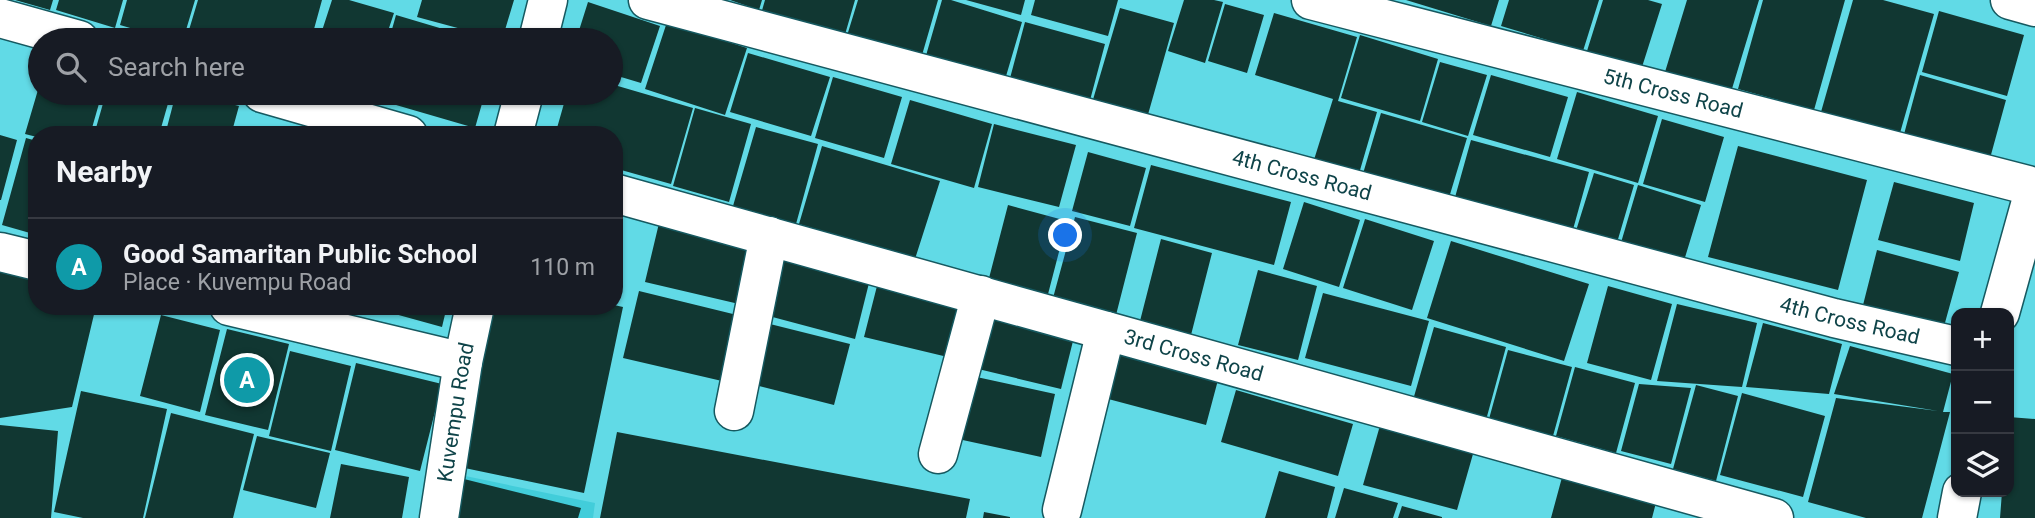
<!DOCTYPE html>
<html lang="en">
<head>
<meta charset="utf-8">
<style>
  :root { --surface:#171b24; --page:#242831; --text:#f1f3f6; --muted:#9ea1a6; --line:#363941; --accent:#c23337 }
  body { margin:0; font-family:Roboto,sans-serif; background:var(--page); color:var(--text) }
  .controls { position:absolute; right:21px; bottom:21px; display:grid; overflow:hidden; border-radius:14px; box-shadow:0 2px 5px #0004 }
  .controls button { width:63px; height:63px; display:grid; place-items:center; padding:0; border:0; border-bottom:2px solid var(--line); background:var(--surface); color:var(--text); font:35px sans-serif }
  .you { position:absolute; left:1066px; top:236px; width:24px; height:24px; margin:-18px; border:5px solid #fff; border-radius:50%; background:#1a73e8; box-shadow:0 0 0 10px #1a73e833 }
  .badge { display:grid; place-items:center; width:46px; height:46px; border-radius:50%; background:var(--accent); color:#fff; font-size:23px; font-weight:700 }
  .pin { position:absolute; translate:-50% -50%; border:4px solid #fff; box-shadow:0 2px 7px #0006 }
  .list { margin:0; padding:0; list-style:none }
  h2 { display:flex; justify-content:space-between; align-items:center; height:91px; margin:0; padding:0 28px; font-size:30px }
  h2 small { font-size:23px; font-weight:400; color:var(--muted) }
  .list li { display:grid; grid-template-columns:46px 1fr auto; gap:21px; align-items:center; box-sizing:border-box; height:98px; padding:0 28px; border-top:2px solid var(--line) }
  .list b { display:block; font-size:26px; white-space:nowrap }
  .list p { margin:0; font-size:23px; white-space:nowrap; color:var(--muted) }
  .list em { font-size:23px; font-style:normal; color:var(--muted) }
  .icon { flex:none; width:38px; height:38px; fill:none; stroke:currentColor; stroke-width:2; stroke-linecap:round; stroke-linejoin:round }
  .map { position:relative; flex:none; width:2035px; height:518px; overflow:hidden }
  .search { position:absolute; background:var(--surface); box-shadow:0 2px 5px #0004; left:28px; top:28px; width:595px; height:77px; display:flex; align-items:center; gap:18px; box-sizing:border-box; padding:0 24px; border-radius:38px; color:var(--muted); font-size:26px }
  .panel { position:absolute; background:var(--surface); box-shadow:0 2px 5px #0004; left:28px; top:126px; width:595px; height:189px; border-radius:28px }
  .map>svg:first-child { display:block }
  .built { fill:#42cdda }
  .building { fill:#113732 }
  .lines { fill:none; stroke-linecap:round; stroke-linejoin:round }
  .minor-casing { stroke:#165960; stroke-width:41 }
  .minor { stroke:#fff; stroke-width:38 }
  .labels { text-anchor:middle; stroke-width:7; stroke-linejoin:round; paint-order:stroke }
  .street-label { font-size:21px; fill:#0f4449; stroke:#70e7f3 }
</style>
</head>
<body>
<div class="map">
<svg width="2035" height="518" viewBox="0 0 2035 518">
  <rect width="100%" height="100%" fill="#61dae6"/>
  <path class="built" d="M451,473L595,503L593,518H444Z"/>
  <path class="building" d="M15,0H53L50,10Z
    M59,0H123L115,28L56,10Z
    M127,0H195L183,40H171L120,25Z
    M198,0H322L311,40H253L213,29L210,40H186Z
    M332,0H349L394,13L385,40H319Z
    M422,0H514L502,40L417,17Z
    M730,0H762L759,10Z
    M765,0H855L844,38L761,14Z
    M858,0H938L920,62L846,39Z
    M942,0H951L1022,22L1004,83L925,59Z
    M966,0H1025L1021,15Z
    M1035,0H1118L1108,36L1031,15Z
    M1184,0H1214L1223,2L1205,63L1168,51Z
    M1406,0H1499L1491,26Z
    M1509,0H1599L1583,51L1501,26Z
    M1603,0H1648L1662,4L1642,67L1587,51Z
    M1687,0H1759L1731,92L1665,72Z
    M1763,0H1845L1814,110L1738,89Z
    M1853,0H1883L1934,14L1900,133L1821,112Z
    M588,2L660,26L641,83L611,74V40H576Z
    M1225,4L1264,15L1247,73L1208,61Z
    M1120,8L1174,23L1147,118L1092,103Z
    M1939,11L2024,35L2007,96L1922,72Z
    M1274,13L1357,37L1338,101L1377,112L1358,177L1313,163L1333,99L1255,75Z
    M396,15L480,40H389Z
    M667,22L747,48L725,115L645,89Z
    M1025,22L1105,44L1089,104L1009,82Z
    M1360,35L1438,59L1420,121L1341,98Z
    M748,53L830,77L811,136L730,112Z
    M1440,62L1487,75L1468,136L1422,122Z
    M1491,75L1568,97L1550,157L1473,135Z
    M1920,75L2006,100L1989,162L1903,138Z
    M833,77L902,97L884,158L815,138Z
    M40,83V93H102L90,135H37V137L25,134Z
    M611,84L693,108L671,184L614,168V135H555L567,93H611Z
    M1577,92L1658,116L1638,183L1557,159Z
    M106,93H171L159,135H94Z
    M176,93H188L239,106L231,135H165Z
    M373,93H485L475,128L372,98Z
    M910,100L992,124L974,188L891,164Z
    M695,108L751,124L729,202L673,186Z
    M1381,113L1467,138L1448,201L1362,177Z
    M1662,119L1724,137L1705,202L1643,184Z
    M994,124L1076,145L1059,207L978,187Z
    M305,126L336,134V135H303Z
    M756,127L818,144L796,224L733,206Z
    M0,135L17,140L1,200H0Z
    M26,138L37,141V235L2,225Z
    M1471,140L1589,172L1572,233L1454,201Z
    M822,146L940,181L915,259L799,224Z
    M1738,146L1867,180L1838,290L1708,257Z
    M1088,152L1146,168L1130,226L1072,211Z
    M1151,165L1291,202L1274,265L1134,228Z
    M1594,173L1634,185L1616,246L1575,234Z
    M1894,182L1974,203L1960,261L1878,240Z
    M1638,185L1701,205L1683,264L1620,246Z
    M1304,202L1360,220L1339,287L1283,269Z
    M1008,205L1067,221L1047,298L988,282Z
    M1075,217L1137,233L1116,315L1053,298Z
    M660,219L754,242L739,304L645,282Z
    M1365,219L1434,241L1412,310L1343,288Z
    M1161,239L1212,253L1191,335L1140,321Z
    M1451,241L1589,284L1564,361L1427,318Z
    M1877,250L1959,272L1943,330L1862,309Z
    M781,256L870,279L855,339L765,315Z
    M1258,270L1317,286L1298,360L1238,345Z
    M0,271L37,280V306H96L72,407L0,418Z
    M877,286L969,308L956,359L864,337Z
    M1608,286L1672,304L1651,380L1587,363Z
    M639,291L737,315L722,381L623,358Z
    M1323,293L1429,321L1411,386L1305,358Z
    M1677,304L1757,323L1742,387L1657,381Z
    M614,305L623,307L584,493L455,466L489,306Z
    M366,306H447L442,327Z
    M988,312L1075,333L1061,389L974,368Z
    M161,315L220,330L200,412L140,396Z
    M766,323L850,344L834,405L751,384Z
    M1763,323L1842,344L1829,394L1746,387Z
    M1434,327L1506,347L1486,420L1413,400Z
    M227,329L289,344L268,430L205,415Z
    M1850,346L1953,374L1943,412H1950L1922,518H1866L1808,502L1836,398L1938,411L1834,394Z
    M1110,350L1218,380L1206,425L1097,396Z
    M1508,350L1572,367L1553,436L1489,419Z
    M290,351L351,366L331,451L269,436Z
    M356,363L442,384L420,471L335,450Z
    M1575,367L1635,383L1616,453L1556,436Z
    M972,376L1055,394L1041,457L958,439Z
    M1639,384L1691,388L1671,464L1621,451Z
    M1696,385L1738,396L1716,481L1673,469Z
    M1236,390L1353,424L1338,476L1221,442Z
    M81,391L167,409L143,518H83L54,512Z
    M1742,393L1825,416L1803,497L1720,475Z
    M171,413L254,434L233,518H145Z
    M2009,417L2035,419V518H2000L2002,492H2009Z
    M1381,422L1475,447L1457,510L1363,485Z
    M0,425L58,431L51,518H0Z
    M617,432L970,499L966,518H600Z
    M257,436L330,453L316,508L243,490Z
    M341,464L409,477L402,518H330Z
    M1564,470L1658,495L1652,518H1551Z
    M1279,471L1335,487L1327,518H1265Z
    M464,479L581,508L578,518H455Z
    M1344,488L1398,503L1393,518H1335Z
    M1402,506L1442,517V518H1398Z
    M984,512L1010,517V518H983Z"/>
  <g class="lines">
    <g class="minor-casing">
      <g id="minor">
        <path id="s1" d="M648,0L1834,318L1956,346"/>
        <path id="s2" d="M1311,0L2035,187"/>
        <path d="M2010,0L2035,7"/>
        <path d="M0,18L79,40"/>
        <path d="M538,40L548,0"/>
        <path d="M262,93L408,135"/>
        <path d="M513,135L524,93"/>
        <path id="s3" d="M614,193L1774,518"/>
        <path d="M0,252L37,261"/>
        <path d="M229,306L463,362"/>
        <path d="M2000,313L2035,187"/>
        <path d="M734,411L769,236"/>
        <path d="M938,454L981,295"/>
        <path d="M1062,510L1106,331"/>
        <path id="s4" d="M439,518L463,362L475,306"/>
        <path d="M1957,518L1962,492"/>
      </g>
    </g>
    <use href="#minor" class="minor"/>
  </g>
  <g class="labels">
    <g class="street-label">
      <text dy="7" stroke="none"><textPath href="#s2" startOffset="374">5th Cross Road</textPath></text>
      <text dy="7" stroke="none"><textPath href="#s1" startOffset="677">4th Cross Road</textPath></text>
      <text dy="7" stroke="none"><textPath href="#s1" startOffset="1244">4th Cross Road</textPath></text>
      <text dy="7" stroke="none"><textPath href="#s3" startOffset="602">3rd Cross Road</textPath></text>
      <text dy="7" stroke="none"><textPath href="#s4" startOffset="107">Kuvempu Road</textPath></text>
    </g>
  </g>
</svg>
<div class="controls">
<button>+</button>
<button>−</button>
<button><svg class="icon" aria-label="layers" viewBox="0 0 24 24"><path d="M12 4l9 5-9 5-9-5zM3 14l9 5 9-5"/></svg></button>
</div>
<div class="you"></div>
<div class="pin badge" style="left:247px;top:380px;background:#0f9aa8">A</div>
<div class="search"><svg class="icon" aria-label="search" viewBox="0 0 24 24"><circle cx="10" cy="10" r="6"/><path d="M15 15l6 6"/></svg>Search here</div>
<section class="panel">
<h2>Nearby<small></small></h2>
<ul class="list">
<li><span class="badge" style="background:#0f9aa8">A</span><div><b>Good Samaritan Public School</b><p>Place · Kuvempu Road</p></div><em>110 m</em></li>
</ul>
</section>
</div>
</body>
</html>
